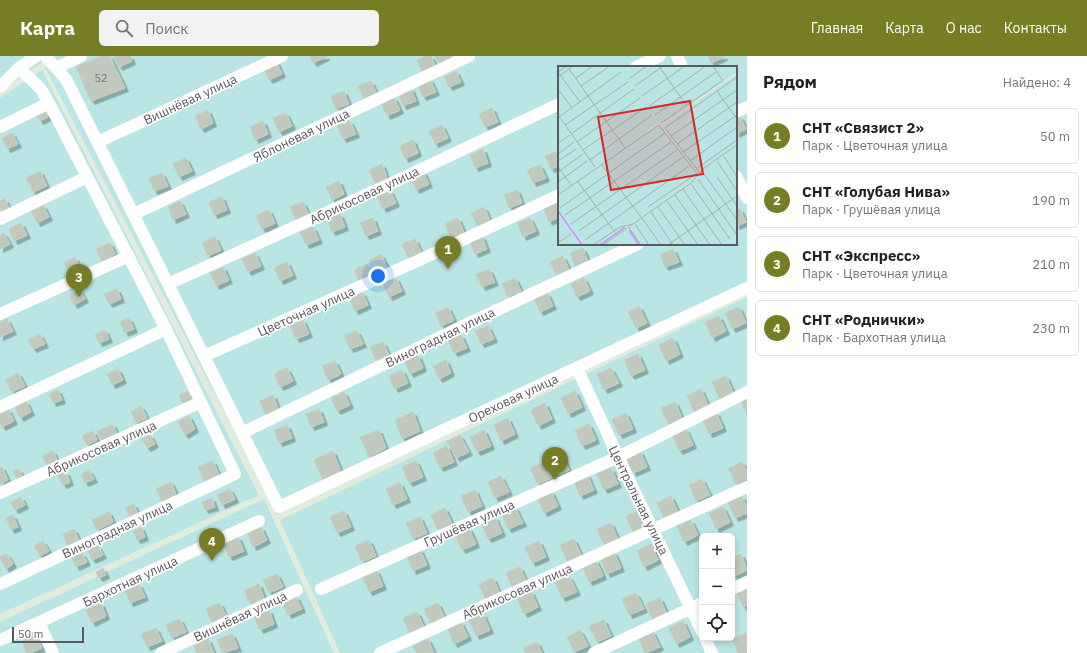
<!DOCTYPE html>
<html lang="ru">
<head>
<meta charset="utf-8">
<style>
  :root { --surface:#fff; --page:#f2f2f2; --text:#202124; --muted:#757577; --line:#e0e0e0; --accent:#777d24 }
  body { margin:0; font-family:"IBM Plex Sans",sans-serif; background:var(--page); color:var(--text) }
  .controls { position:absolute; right:12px; bottom:12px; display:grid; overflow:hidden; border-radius:6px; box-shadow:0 2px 6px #0003 }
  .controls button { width:36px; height:36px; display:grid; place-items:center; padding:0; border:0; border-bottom:1px solid var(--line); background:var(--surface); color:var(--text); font:20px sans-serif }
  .scale { position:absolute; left:12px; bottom:10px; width:72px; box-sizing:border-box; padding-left:4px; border:2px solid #5c5860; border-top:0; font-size:11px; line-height:14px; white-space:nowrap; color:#5c5860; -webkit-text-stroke:3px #fff; paint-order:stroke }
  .you { position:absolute; left:378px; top:220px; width:14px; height:14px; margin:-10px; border:3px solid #fff; border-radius:50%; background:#1a73e8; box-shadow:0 0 0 6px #1a73e833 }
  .badge { display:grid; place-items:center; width:26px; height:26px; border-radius:50%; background:var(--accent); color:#fff; font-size:13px; font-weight:700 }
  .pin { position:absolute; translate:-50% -33px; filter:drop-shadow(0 1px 2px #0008) }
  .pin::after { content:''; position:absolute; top:21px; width:14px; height:12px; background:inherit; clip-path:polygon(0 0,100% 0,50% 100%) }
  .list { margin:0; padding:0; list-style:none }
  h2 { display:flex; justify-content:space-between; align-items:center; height:52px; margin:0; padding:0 16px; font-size:17px }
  h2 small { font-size:13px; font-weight:400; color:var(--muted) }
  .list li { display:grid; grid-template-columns:26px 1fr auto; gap:12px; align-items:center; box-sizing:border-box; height:56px; margin:0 8px 8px; padding:0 8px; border:1px solid var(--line); border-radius:6px }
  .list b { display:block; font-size:15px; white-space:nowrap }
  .list p { margin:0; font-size:13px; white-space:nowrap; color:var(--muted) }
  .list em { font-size:13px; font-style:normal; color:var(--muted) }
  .icon { flex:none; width:22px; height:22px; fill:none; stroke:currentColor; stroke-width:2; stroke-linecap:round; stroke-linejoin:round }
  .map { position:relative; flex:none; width:747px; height:597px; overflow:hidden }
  header { display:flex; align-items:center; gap:24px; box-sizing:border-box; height:56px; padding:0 20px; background:var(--accent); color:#fff }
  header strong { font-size:19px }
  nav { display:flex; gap:22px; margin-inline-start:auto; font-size:14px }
  .search { width:280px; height:36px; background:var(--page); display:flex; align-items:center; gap:10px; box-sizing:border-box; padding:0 14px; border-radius:6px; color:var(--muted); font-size:15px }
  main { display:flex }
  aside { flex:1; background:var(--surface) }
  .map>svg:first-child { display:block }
  .green { fill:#b9e5e4; fill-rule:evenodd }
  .building { fill:#c1c8be; stroke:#c3d0bd; filter:url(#shadow) }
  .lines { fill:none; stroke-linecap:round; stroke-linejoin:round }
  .minor { stroke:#fff; stroke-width:12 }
  .labels { text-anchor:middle; stroke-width:3.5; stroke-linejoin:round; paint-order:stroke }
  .number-label { font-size:11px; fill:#757478 }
  .street-label { font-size:13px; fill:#5c5860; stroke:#fff }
  .inset-river { fill:none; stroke:#c59bff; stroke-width:2 }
  .inset-road { fill:none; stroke:#a8ada8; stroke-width:1 }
  .view { fill:#d62828; fill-opacity:0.15; stroke:#d62828; stroke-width:2 }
  .inset-edge { fill:none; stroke:#5c5860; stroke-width:2 }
</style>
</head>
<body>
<header>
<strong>Карта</strong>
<div class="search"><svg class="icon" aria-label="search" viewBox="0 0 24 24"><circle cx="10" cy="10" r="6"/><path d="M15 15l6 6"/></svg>Поиск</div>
<nav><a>Главная</a><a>Карта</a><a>О нас</a><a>Контакты</a></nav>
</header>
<main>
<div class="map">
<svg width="747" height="597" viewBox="0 0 747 597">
  <defs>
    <filter id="shadow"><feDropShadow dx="3.5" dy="3.5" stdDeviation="0" flood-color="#0004"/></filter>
  </defs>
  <rect width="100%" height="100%" fill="#e1ecde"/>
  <path class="green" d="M0,0H45L40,8L0,36Z
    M51,0H747V238L502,354L277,458L45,11ZM559,11H736V188H559Z
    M42,14L259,439L0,558V42Z
    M747,241V597H340L280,464ZM702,480H732V582H702Z
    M264,443L334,597H0V566Z"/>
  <path class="building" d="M101,0H110L125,32L91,45L76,11Z
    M114,0H130L132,5L119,11Z
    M310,0H326V1L313,7Z
    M426,0H431L436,11L423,17L417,4Z
    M435,0H450L452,3L439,8Z
    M708,0H724V1L711,7Z
    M276,5L282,18L269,24L263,11Z
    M456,15L461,26L449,31L444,21Z
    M430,23L436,36L423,41L417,28Z
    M371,25L377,38L364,43L358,30Z
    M411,32L416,45L403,50L398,37Z
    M344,35L349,48L336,53L331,40Z
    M394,41L400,54L387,60L381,47Z
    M492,52L498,66L485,71L479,58Z
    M208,54L213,67L201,73L195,60Z
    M45,56L48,61L40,65L37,60Z
    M286,57L292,70L279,76L273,62Z
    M740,60L746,73L736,78V62Z
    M263,65L268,78L255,84L250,71Z
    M350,65L356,78L343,83L337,70Z
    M442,69L448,82L435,88L429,75Z
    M12,77L18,88L7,93L2,82Z
    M413,84L418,97L405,103L400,90Z
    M483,93L488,107L475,112L470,99Z
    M558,95L559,110L551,113L545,100Z
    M186,102L192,115L179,121L173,108Z
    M382,108L387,122L375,127L369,114Z
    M540,109L546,122L533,127L527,114Z
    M40,115L47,130L33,136L26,122Z
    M423,115L429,128L416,134L410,121Z
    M162,117L168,130L154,135L149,122Z
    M339,125L344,138L332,144L326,131Z
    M390,134L396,147L383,153L377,140Z
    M517,134L522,147L509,152L504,139Z
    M222,141L227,154L214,159L209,146Z
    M5,143L9,152L2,155L0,151V145Z
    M180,145L186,158L173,164L168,151Z
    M303,146L309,159L296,164L290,151Z
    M556,147L559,153V161L549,166L543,152Z
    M43,149L49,161L37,167L31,155Z
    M484,151L490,164L477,170L471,157Z
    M740,153L746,166L736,170V155Z
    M269,154L275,167L262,173L256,160Z
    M340,158L345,171L332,176L327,163Z
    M373,162L378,175L366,180L360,167Z
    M458,162L464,176L451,181L445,168Z
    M530,162L536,175L523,181L517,167Z
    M21,167L27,179L14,185L9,173Z
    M313,171L319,184L306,189L300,176Z
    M4,177L10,188L0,193V179Z
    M482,180L487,193L475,198L469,185Z
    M215,181L221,194L208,200L202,187Z
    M415,183L421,196L408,201L402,188Z
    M110,187L115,198L102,205L96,193Z
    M583,192L588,205L575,210L570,197Z
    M673,193L679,206L665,211L660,198Z
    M255,197L261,210L248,216L242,203Z
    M381,198L387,211L374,217L369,204Z
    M563,200L569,213L556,219L550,206Z
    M75,201L81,213L70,218L64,207Z
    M287,206L293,219L280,225L274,212Z
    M367,208L372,221L360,227L354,214Z
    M223,211L229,224L216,230L210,217Z
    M489,213L495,226L482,231L476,218Z
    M396,222L402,235L389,241L383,228Z
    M515,222L521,235L508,241L502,228Z
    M584,222L590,235L577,241L571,228Z
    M117,233L121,243L109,248L104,238Z
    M80,234L85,243L74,249L69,239Z
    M362,236L368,249L355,255L349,242Z
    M547,237L553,250L540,256L534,243Z
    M639,250L647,267L636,272L628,256Z
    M448,251L454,264L441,270L436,257Z
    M739,251L746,267L732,273L725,257Z
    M719,260L726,275L712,282L705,266Z
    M129,262L134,273L125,277L120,266Z
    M7,263L13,275L0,281V266Z
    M303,264L309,278L296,283L290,270Z
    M488,270L494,283L481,288L475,275Z
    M105,274L109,283L99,287L95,279Z
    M357,275L363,288L350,293L344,280Z
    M40,278L45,288L33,293L28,284Z
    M461,279L467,292L454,297L448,284Z
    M673,282L680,298L666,305L659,289Z
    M383,286L389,299L376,304L370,291Z
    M638,298L645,314L631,320L624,304Z
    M418,299L423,312L410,318L405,305Z
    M446,304L451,317L439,323L433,310Z
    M335,305L341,318L328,324L322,310Z
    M287,312L293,325L280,331L274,318Z
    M611,312L619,327L604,334L597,318Z
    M118,313L123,324L112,329L107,318Z
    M402,314L408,327L395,333L389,320Z
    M18,317L25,330L12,336L5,324Z
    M726,320L733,336L719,342L712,326Z
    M701,333L708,349L694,356L687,340Z
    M58,334L62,344L53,347L49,338Z
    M188,335L192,344L183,348L179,339Z
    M575,335L582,351L568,358L561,342Z
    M344,336L350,349L337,355L331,342Z
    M273,339L278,352L265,358L260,345Z
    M747,342V359L741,345Z
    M26,345L31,356L20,362L15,351Z
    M675,346L682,362L668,368L661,352Z
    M545,347L552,363L538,370L531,354Z
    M141,350L147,362L136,367L131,356Z
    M8,353L14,365L2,371L0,366V357Z
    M319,353L324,366L311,371L306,358Z
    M413,356L420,375L402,383L395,364Z
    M716,356L723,372L709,378L702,363Z
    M626,357L633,373L619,379L612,364Z
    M189,360L195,373L185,379L178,366Z
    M508,362L515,378L501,385L494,369Z
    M113,368L117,378L102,385L97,375Z
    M589,368L596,384L582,390L575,374Z
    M287,369L292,382L279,387L274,374Z
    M686,373L693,389L679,395L672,379Z
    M379,374L386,392L369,401L360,381Z
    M484,374L491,390L477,396L470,381Z
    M93,375L97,384L87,389L82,380Z
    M150,379L155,388L147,392L142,383Z
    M460,379L469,396L456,402L447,385Z
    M447,390L454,406L440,412L433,397Z
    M53,395L57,404L47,409L42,400Z
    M333,395L341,416L323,424L314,404Z
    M640,395L647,411L633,417L626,401Z
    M562,398L569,414L555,420L548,404Z
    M213,405L219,419L204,425L198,411Z
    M416,405L423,421L409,427L402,411Z
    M545,406L552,422L538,428L530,412Z
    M742,406L747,416V423L736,428L728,412Z
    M2,411L8,424L0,428V412Z
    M611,412L618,428L604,434L597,418Z
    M19,413L23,422L18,425L13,415Z
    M89,414L94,423L85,427L81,419Z
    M66,416L70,426L63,429L58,419Z
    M587,418L594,434L580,440L573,424Z
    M501,420L509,436L495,442L488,426Z
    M702,423L710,439L696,445L689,429Z
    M171,426L176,438L162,445L156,433Z
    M400,427L407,443L393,449L386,433Z
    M230,433L235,443L222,449L217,439Z
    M475,434L482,450L468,456L461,440Z
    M551,435L558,450L544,457L537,441Z
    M671,440L678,456L664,462L657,447Z
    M742,440L747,452V457L735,462L728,447Z
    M21,441L25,449L15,454L11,446Z
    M212,442L215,451L205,454L202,446Z
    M134,448L138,458L130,461L125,452Z
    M515,451L523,467L508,473L501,457Z
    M723,451L730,466L716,473L709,457Z
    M445,452L452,468L438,475L431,459Z
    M640,454L647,470L633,476L626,460Z
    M344,455L351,471L337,477L330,461Z
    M109,456L113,466L97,474L92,464Z
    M13,459L18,471L11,474L6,462Z
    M420,461L427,477L413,483L406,467Z
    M495,461L502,477L488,483L481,467Z
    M691,464L698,479L684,486L677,470Z
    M611,467L618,483L604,489L597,473Z
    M141,471L145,481L137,484L133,475Z
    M261,471L267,484L253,491L247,477Z
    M469,472L476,488L462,494L455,478Z
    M74,473L79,484L68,490L63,478Z
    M238,481L244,495L229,501L223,487Z
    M574,483L581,499L567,505L560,489Z
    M369,484L376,500L362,506L355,490Z
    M43,485L49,495L40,500L34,490Z
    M539,485L546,501L532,507L525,491Z
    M651,488L658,504L644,511L637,495Z
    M98,490L103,499L92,504L88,495Z
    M420,493L427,509L413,515L406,499Z
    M614,496L621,512L607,518L600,502Z
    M82,497L87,506L76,511L72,502Z
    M7,498L13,508L6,513L0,503V500Z
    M741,498L747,514L734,520L732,516V502Z
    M596,504L603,520L589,526L582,510Z
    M520,511L527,527L513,533L506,517Z
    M103,512L106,519L99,522L96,516Z
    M376,514L383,530L369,536L362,520Z
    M277,518L283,531L269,537L263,524Z
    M569,520L577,536L562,542L555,526Z
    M493,522L500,538L486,544L479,529Z
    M139,528L145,541L130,547L125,534Z
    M259,528L264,542L250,548L244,534Z
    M747,530V549L743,551L736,535Z
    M531,535L538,551L524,558L517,542Z
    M636,537L644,553L629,559L622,543Z
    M296,540L302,553L288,559L282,546Z
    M660,542L667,558L653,564L646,548Z
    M101,547L106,560L92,567L86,554Z
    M220,547L226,560L212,566L206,553Z
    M438,547L445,563L431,569L424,553Z
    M269,554L274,568L260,574L254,561Z
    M417,556L424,571L410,578L403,562Z
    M483,558L490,574L476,580L469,564Z
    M180,563L186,576L172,582L166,569Z
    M604,564L611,580L597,586L589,570Z
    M683,565L690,581L676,588L669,572Z
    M461,566L468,581L454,588L447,572Z
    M156,572L162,585L147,591L141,578Z
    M580,574L588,590L574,596L567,581Z
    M652,575L660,591L645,597L638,581Z
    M746,577L747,596L738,597L732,583Z
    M232,578L238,592L223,597L217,584Z
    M36,579L42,592L30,597H27L22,585Z
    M208,583L214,597H197L194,590Z
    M428,583L434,597H417L413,590Z
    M537,586L542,597H526L523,592Z"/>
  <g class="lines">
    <path class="minor" d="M45,0L66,23L279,451L747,232
      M677,0L682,11
      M636,11L660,0
      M56,12L81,0
      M0,31L19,12L36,0
      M736,56L747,51
      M0,71L49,47
      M98,86L282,0
      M736,120L747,142
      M134,158L469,0
      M0,163L87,121
      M168,228L392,127L559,48
      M0,258L129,200
      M204,300L426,201L559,139
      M577,312L621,407L702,576
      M0,351L166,273
      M242,377L461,271L638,188
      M0,437L201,346
      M0,528L235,418L166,273L49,47L41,33L19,12
      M321,533L618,401L747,336
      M732,533L747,526
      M39,567L53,597
      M705,582L712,597
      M0,584L259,465
      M161,597L297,534
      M380,597L747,431
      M594,597L702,547"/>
  </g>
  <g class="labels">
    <g class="number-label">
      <text x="101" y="26">52</text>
    </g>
    <g class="street-label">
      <text transform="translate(190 43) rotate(-25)" y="5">Вишнёвая улица</text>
      <text transform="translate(301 79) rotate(-26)" y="5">Яблоневая улица</text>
      <text transform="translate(364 139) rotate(-25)" y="5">Абрикосовая улица</text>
      <text transform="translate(306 255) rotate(-24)" y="5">Цветочная улица</text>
      <text transform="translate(440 281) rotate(-26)" y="5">Виноградная улица</text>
      <text transform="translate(513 342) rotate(-25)" y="5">Ореховая улица</text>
      <text transform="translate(101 392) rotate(-24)" y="5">Абрикосовая улица</text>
      <text transform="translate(639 444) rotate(64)" y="5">Центральная улица</text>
      <text transform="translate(469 467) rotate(-24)" y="5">Грушёвая улица</text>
      <text transform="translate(117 473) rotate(-25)" y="5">Виноградная улица</text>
      <text transform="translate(130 525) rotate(-25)" y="5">Бархотная улица</text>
      <text transform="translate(517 535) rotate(-24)" y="5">Абрикосовая улица</text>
      <text transform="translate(240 560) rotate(-25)" y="5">Вишнёвая улица</text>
    </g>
  </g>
  <g transform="translate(558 10)">
    <rect width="179" height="179" fill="#e1ecde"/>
    <path d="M0,0H62L101,57L84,69L102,59L62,0H179V6L103,60L133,98L104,60L179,8V169L171,175L179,170V179H168L171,176L167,179H82L69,160L96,141L40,179H25L0,143ZM0,148L14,168L22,179H0ZM68,161L80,179H43Z" fill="#b9e5e4"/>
    <path class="inset-river" d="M0,145L24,179M71,164L81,179M42,179L67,161"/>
    <path class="inset-road" d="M9,0L0,6L22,36M101,0L128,39M155,0L165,15M11,3L67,82M0,11L15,0M18,12L35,0M72,12L89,0M23,20L52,0M77,20L105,0M0,23L14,42M159,25L179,53M84,30L127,0M91,40L148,0M0,49L37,101M97,49L158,6M1,51L63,6M103,57L164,15M7,59L70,16M13,68L76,23M113,70L179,24M19,76L82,32M0,77L12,69M119,78L179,36M25,84L88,41M125,86L179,49M0,88L16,76M166,90L179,111M32,94L94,49M0,95L18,83M132,95L179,61M159,95L179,125M44,99L83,151M0,101L13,119M138,103L179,74M144,105L179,154M0,106L25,88M142,107L107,62L179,11M159,111L179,140M140,113L178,168M0,116L29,95M20,116L56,165M133,118L172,173M125,123L164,179M0,129L101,59L140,109M117,129L152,179M109,135L140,179M90,141L138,108M100,141L127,179M2,142L107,67M93,146L115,179M7,149L113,76M84,152L103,179M13,158L119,84M77,158L91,179M71,162L83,179M21,165L125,91M27,174L131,100M0,177L13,168M35,179L62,161L74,158M45,179L133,117L146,102L179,79M110,179L179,130"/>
    <path class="view" d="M132,35L145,108L53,124L40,51Z"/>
    <rect width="179" height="179" class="inset-edge"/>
  </g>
</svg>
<div class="controls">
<button>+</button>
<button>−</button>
<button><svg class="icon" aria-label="locate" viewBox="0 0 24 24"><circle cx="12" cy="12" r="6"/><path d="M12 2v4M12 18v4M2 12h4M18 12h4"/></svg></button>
</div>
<div class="scale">50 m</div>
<div class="you"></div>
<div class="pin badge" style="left:448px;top:213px">1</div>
<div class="pin badge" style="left:555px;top:424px">2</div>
<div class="pin badge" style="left:79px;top:241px">3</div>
<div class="pin badge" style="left:212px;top:505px">4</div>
</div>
<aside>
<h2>Рядом<small>Найдено: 4</small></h2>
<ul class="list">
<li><span class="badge">1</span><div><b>СНТ «Связист 2»</b><p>Парк · Цветочная улица</p></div><em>50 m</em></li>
<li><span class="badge">2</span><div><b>СНТ «Голубая Нива»</b><p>Парк · Грушёвая улица</p></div><em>190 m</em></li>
<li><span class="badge">3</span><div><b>СНТ «Экспресс»</b><p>Парк · Цветочная улица</p></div><em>210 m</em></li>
<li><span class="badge">4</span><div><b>СНТ «Роднички»</b><p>Парк · Бархотная улица</p></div><em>230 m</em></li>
</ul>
</aside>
</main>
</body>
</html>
